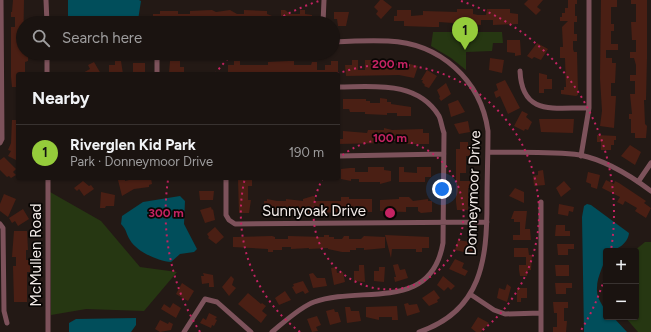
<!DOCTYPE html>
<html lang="en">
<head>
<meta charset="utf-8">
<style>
  :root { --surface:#1a1310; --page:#231c19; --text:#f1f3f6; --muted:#9f9e9f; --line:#383230; --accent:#95cc3b }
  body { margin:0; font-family:Figtree,sans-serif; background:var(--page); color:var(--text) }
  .controls { position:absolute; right:12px; bottom:12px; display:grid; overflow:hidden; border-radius:4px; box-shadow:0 1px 3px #0004 }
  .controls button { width:36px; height:36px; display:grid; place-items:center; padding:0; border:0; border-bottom:1px solid var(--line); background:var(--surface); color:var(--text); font:20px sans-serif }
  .you { position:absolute; left:442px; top:189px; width:14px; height:14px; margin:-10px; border:3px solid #fff; border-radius:50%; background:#1a73e8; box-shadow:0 0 0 6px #1a73e833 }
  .badge { display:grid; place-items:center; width:26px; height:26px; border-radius:50%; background:var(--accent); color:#111; font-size:13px; font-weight:700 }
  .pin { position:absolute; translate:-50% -33px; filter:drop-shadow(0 1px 2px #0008) }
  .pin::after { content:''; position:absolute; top:21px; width:14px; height:12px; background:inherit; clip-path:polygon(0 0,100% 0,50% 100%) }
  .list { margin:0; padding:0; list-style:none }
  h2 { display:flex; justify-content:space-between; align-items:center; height:52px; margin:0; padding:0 16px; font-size:17px }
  h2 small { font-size:13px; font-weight:400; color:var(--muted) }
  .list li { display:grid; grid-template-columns:26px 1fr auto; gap:12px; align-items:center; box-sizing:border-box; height:56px; padding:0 16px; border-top:1px solid var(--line) }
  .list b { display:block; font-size:15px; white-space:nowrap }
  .list p { margin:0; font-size:13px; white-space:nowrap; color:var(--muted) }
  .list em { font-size:13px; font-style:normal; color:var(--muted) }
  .icon { flex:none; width:22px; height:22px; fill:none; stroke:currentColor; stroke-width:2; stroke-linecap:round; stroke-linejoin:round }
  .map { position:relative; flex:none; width:651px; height:332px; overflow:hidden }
  .search { position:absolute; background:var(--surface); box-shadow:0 1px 3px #0004; left:16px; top:16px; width:324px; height:44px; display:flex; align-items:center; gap:10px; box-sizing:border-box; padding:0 14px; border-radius:22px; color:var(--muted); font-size:15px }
  .panel { position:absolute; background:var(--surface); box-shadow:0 1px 3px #0004; left:16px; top:72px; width:324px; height:108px; border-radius:4px }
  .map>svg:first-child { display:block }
  .green { fill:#263712 }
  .water { fill:#014e5b }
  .building { fill:#4a1f14 }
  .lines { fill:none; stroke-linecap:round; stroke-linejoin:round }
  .minor { stroke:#7d525b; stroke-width:5 }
  .ring { fill:none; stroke:#c42362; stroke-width:2; stroke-dasharray:2 4 }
  .labels { text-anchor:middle; stroke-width:3.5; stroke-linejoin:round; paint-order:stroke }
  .street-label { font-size:15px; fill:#f3ebe8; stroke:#090604 }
  .centre { fill:#c42362; stroke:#090604; stroke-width:2 }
  .ring-label { font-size:12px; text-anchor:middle; font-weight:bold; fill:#c42362; stroke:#090604; stroke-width:3.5; stroke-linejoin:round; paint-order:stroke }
</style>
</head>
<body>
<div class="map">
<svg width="651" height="332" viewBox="0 0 651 332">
  <rect width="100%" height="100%" fill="#231915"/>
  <path class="green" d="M433,32H502L503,43H493L492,51L466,52V70L451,58L431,46Z
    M50,192L101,221L140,267L177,272L144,311L86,309L51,315Z
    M645,242H651V332H638L625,317H636V251H634Z"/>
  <path class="water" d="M68,0H139L141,1L138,20L134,23H70L68,19Z
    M180,196L185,201L184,224L197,249L194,252L180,254L171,262C158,261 137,252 130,240C126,234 127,230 121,224L122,216L143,202Z
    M587,204L591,205L629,233C628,244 616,251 606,251C606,264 597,274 597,288C596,301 606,306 606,317H613L627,332H584L582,217L584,206Z
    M136,318V325L131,332H69V323L76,319Z"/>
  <path class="building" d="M13,0H24L23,53L28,56V61L25,62V74H18V87H12L11,77V27H15V17H11V12H12Z
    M380,0H383L392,7L381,19L376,14L378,11L374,7Z
    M528,0H543L537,7L541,10L536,15L524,4Z
    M568,0H577V4H575V16H577V22H574V34H577V41H573V49L574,52H577L578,95L576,96L561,94V90H564V87H566L565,58H560V47H563L562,27L568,21H560V17H562V13H565V8H568Z
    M601,0H617V7H611V24H614V31H611V44H618V50H606V58H612V63H616L615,83H611V96H616L614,128L600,126L602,111L600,78Z
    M631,0H647V58L646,100H644L645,124L647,126L646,138H635V133H631V119H629V114H632L630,94H635V81H630V75H636V65L634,58H630V52H636V40H632L631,22H636V4H631Z
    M457,9H473V14L478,15H486L487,9H510V13L518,14V24L493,25V20H481V25L439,22V27H432L404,26V21H394V16H397V10H411V16L423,15V11L457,12Z
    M212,10L216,12L230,10L237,14H244V10L267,11V14L272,16H281V10H285L290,14H300V10H305V14L312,15V23H153V14H160V11H178V14H190V11Z
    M334,12H349L346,26H338L337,19H334Z
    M507,40H520L521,55L515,56V53L507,52Z
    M537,43L548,49L541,60L534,57L532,59L527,56Z
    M490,58L504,60L502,73L489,70Z
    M352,60H358V70H365V60H372V65H389V61H395V70H404L406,63L418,66L414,78L399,75L346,76L345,65H352Z
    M115,61H121L123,74H109V65H115Z
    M170,61H180V67H184V73H169Z
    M234,61H240V65H268V62L288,61H294V65H311L312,62H317V70H325V65H331V61H338V74H276L271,72H261V74L255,72L228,74V65H234Z
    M94,62L101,74H81L90,69L88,65Z
    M133,63H145V74H133Z
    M427,70L437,76L429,88L424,86L425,85L422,82L423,80H421Z
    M539,73L547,75V79H552V89H544V93H539Z
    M505,80L520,108L508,114L500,96L496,98L494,92L498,90L496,84Z
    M446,83L451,94L441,101L439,98L440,97L437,90Z
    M380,98L387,99V102H391V104L411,107V116H397V113H387V115L365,114V112H350L349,109H343V99H366V101H370V103H380Z
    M458,100L465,112L451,117L448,104Z
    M522,111L528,114L526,117L532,122L528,130L525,129L524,131L514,126Z
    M539,119H574L573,133L541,132Z
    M12,120H18V161L8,156L11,151L8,150L11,143Z
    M468,121L470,132L459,134L454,124Z
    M384,128L392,130L423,129V133H429V144H399V140H390L385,143L338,144V139H343V131L367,133L368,130H384Z
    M597,135L616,136V140H614V145H611V150H601V142H597Z
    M460,142H468V145H470V156H466V173H460V181H471V188H468V210H457L456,202V149H460Z
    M630,145L641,152L635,165L621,156Z
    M4,157L16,169L13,172L16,175L11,178L9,176L7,177L0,170V160Z
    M368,167H384V170L391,171V181L380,184V182H359V179H351V181L341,179V169L350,168H355V172H368Z
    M399,167H404V172L417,173V167H431V177H425V182H399Z
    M543,170L545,185L534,186L533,176L538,175V171Z
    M588,172L600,175L597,189L591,187V184L586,182Z
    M137,178H151L152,184L149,185V187L134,189L122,196L118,180L125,179V181Z
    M238,179L252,180V186H248V200H251L249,213H239Z
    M606,180L614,184L615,181L619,183L646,201L644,203L651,208L646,218L635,211L637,208L625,201L623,205L617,202L620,197L602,188Z
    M83,181L89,186L91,185L94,189L84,196L79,189L77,191L74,188Z
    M564,181L571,189L561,197L556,188Z
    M515,188L524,192V203L509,196Z
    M199,191H214L213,200H200Z
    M101,192L115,195L114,206H106L105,208H100Z
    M4,194L16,199L8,217L0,211V204Z
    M313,196L315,197V201H341V197H349V199H372V212H368V210L361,209V206L346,207V212L315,213H308V209H296V212L264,211V201H267V199L277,201H286V199L303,201V199Z
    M399,197H409L413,201L428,199V201H432V212L421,213L418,211V207H406V212L380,211V200L399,199Z
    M559,204L574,207L573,212L569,211L568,216L558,214Z
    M211,207L212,210L213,209L215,220L205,223L200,210Z
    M23,209L29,219L18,226L15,221L12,223L9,218Z
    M514,211H527L525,229H530L531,240H513V235H520V222H514V219H511Z
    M556,225H565V231H570V236H555Z
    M215,227L224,237L216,244L208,238L209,237L207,234Z
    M14,231H27L28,250H26V260H30V272H27V302H14L13,266H16V257H12Z
    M324,235H329V237H334V239H342L344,236H349V239H361L364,236L385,237V248L364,250V248H356V250H350V252H342L328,249V248L309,249V248L291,249V247H282V250H273V252H268V249L233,247V237H235L272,236L275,237V239H288V236L324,237Z
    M385,235L429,237V248H422V252H416V249H392L391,258Z
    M458,240L470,242L469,248L473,249L472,254L455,250Z
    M557,244H574V249H568V255H558Z
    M514,248H528L529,255H532L531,270H528L527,276H520L519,270V265H526V257H514Z
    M455,259L464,263L462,268L468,271L465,276L449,269Z
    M398,264L400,270L405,269L408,278L395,282L394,277H396L393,265Z
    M359,265H364L365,282L354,281V271H359Z
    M555,265H569V276H556Z
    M336,267L337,273L343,272L345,282L334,285L331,268Z
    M379,267H385L384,282L374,281V271H379Z
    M203,273L213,275L214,287H209V283L202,284L201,276H204Z
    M313,273L317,278H325L327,286L313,288L309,274Z
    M231,276L234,279L232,285L236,288L229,296L222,287Z
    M443,276L455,286L451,290L448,287L444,291L437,285Z
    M303,281L309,292L305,294L303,291L296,294L292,287L294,286L293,284Z
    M182,283L194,291L188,301L176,294Z
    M555,283H572V288H566V294H556Z
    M507,284L511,287L507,302L497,298L499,288L505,290Z
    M517,288H527V298H521V302H517Z
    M434,290L440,298L437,300L438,302L429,306L422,298Z
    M285,291L291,300L279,305L275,298Z
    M248,293L261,304L262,303L266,306L262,311L267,315L261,323L238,304Z
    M553,302H568V308H564V321H567L566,332H553V327H557V313H554Z
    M173,303L181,308L176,318L161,309L164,304L170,308Z
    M408,303L409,305L417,304L420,312L407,316L404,304Z
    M397,306L398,320H392V317H379V320L366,317V307Z
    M345,307H350L351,311H359L361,321L347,323Z
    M334,309L335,312H338L341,322L330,325L326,311Z
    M209,313L217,317L215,319L217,320L214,326L212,325L211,328L200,323L203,318L206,320Z
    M317,316L321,325L316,327L318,331L312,332L307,319Z
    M478,317L489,323L481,332H476L471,328Z
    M160,320L168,324L169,322L173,324L171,330L160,332L155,329Z"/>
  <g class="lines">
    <path class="minor" d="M46,0L47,23
      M323,23L324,0
      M333,42C351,41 370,40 388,41C440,43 481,80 488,131C488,155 487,178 487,202C487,259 482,311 419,332
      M47,53V74
      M157,53V74
      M520,71C522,117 555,107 589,108
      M0,143L2,139L1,0
      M488,152C518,153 550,151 580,155C605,160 631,176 651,191
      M338,156L444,154
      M581,156L589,108V0
      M48,178V332
      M226,178V215L229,220L235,224L487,222
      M638,182L651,163
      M541,202V332
      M0,224L3,228L4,311L7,323
      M470,294L494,310L505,314L541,313
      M184,332L205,299L217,302L251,332
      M272,332C283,323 300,307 314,302C362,285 431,313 443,243L444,133C442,128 441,120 439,116C417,80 373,87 338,87"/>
  </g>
  <g class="ring">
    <path d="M338 159A75 75 0 1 1 323 178"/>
    <path d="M300 332A149 149 0 0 1 245 178M337 74A149 149 0 0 1 480 332"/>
    <path d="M606 273A224 224 0 0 1 580 332M200 332A224 224 0 0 1 168 180M215 74A224 224 0 0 1 233 53M273 22A224 224 0 0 1 319 1M461 1A224 224 0 0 1 611 250"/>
  </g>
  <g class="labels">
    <g class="street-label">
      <text transform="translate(473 193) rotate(-88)" y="5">Donneymoor Drive</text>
      <text x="314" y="216">Sunnyoak Drive</text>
      <text transform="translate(36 255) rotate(-90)" y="5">McMullen Road</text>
    </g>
  </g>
  <circle cx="390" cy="213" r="6" class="centre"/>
  <g class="ring-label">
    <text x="390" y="68">200 m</text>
    <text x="390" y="142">100 m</text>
    <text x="166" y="217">300 m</text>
  </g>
</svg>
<div class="controls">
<button>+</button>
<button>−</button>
</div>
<div class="you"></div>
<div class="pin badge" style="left:465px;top:50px">1</div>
<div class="search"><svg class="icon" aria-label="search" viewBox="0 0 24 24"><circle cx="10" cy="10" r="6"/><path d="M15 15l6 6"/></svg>Search here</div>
<section class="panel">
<h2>Nearby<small></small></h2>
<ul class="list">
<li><span class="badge">1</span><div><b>Riverglen Kid Park</b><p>Park · Donneymoor Drive</p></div><em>190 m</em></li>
</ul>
</section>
</div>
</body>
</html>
